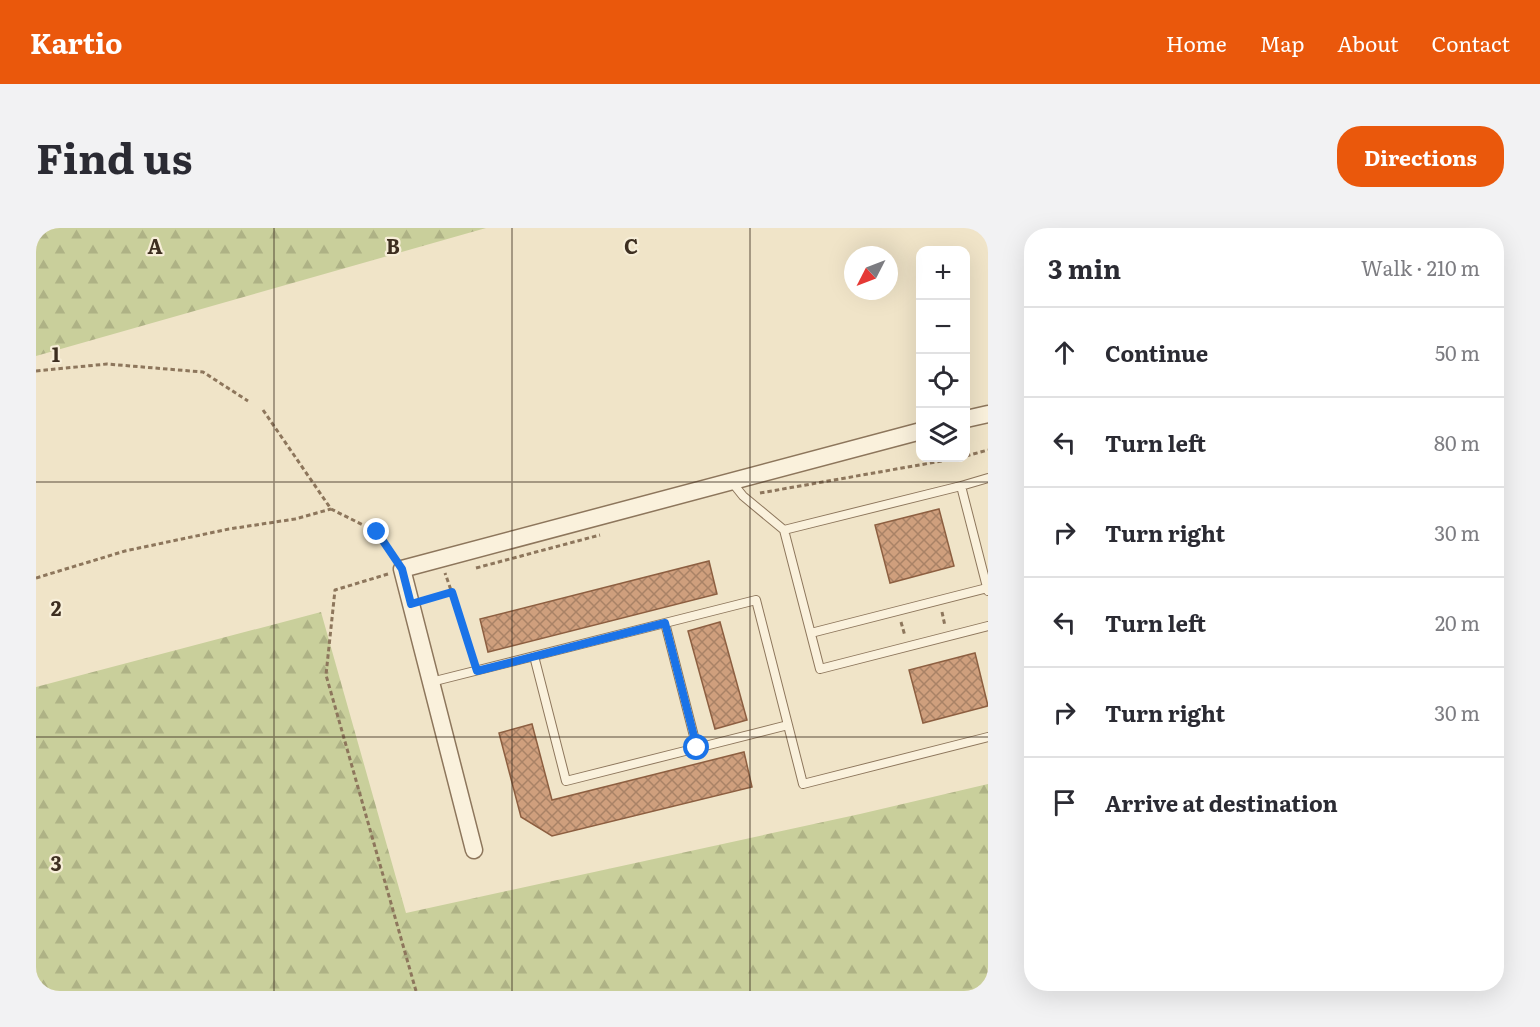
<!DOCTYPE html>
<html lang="en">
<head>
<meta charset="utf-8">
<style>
  :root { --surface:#fff; --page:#f2f2f3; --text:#2b2b33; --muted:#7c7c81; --line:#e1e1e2; --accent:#ea580c }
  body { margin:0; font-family:Literata,serif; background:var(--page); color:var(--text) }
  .controls { position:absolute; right:18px; top:18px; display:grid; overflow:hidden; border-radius:12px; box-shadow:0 6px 24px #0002 }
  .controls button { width:54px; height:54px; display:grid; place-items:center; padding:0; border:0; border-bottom:2px solid var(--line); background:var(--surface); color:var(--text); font:30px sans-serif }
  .compass { position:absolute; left:808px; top:18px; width:54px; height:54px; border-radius:50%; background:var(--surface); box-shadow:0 6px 24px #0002; rotate:228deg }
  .stop { position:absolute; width:18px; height:18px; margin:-14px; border:4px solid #1a73e8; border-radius:50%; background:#fff }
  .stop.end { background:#1a73e8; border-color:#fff; box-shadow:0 2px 6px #0008 }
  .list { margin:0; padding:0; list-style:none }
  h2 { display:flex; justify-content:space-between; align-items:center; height:78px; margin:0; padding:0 24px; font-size:26px }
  h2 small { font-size:20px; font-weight:400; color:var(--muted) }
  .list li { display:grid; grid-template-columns:39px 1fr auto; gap:18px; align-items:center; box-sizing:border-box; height:90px; padding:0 24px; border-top:2px solid var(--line) }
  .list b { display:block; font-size:22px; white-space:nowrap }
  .list em { font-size:20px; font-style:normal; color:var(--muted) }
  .icon { flex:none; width:33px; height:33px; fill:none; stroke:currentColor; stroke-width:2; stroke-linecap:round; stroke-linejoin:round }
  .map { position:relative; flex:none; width:952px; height:763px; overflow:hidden; border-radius:24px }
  header { display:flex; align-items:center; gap:36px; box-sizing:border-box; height:84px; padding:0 30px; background:var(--accent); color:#fff }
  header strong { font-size:28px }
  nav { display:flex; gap:33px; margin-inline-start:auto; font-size:21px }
  .intro { display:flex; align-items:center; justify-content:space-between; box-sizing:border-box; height:144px; padding:0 36px }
  h1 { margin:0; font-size:42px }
  .button { padding:15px 27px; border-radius:24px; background:var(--accent); color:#fff; font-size:21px; font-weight:700 }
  main { display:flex; gap:36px; padding:0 36px }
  aside { flex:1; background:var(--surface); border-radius:24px; box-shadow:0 6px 24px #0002 }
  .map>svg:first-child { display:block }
  .forest { fill:url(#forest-firs) }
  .building { fill:url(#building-cross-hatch); stroke:#8d5f41; stroke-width:1.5 }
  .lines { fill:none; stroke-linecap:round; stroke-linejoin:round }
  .lane-casing { stroke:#8d765c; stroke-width:10 }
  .street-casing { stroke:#8d765c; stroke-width:19 }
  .path { stroke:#8d765c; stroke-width:3; stroke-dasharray:4.5 3; stroke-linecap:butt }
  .lane { stroke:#faf1dc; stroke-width:8 }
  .street { stroke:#faf1dc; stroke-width:16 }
  .route { stroke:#1a73e8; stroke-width:8 }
  .grid { fill:none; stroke:#3d2e20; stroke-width:1.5; stroke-opacity:0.55 }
  .grid-label { font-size:20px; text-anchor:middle; font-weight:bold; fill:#3d2e20; stroke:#f7eed8; stroke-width:4.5; stroke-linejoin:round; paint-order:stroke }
</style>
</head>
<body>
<header>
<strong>Kartio</strong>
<nav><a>Home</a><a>Map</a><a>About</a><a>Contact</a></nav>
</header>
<div class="intro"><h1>Find us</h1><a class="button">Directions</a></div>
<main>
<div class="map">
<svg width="952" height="763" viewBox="0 0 952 763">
  <defs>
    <pattern id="forest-firs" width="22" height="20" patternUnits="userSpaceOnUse" patternTransform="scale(1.5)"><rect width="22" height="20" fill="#c9cf9b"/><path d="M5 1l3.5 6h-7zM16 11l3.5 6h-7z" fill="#aeb285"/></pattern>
    <pattern id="building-cross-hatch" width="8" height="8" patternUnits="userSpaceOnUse" patternTransform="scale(1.5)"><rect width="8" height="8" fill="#cf9f7d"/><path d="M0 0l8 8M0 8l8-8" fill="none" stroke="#a98266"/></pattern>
  </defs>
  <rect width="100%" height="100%" fill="#f0e4c8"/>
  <path class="forest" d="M0,0H450L0,128Z
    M285,384L370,685L824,586L952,556V763H0V459Z"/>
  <path class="building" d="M903,281L918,338L854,355L839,297Z
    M673,333L681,366L452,424L444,391Z
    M684,394L711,492L679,501L652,403Z
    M939,425L952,478L887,495L873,442Z
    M496,496L516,572L708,524L716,559L516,608L485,589L463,505Z"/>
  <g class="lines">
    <g class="lane-casing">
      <path id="lane" d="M695,253L707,268L748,302L784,441L952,398
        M925,258L952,250
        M748,302L925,258L952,363
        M629,395L720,372L752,497
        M775,405L951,360
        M395,454L629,395L661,520L530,553L498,428
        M661,520L752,497L767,556L952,509"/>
    </g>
    <g class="street-casing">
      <path id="street" d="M930,191L952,186
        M438,622L366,341L885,203"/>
    </g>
    <path class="path" d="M0,143L71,136L167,144L212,173
      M227,182L295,281L341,304L357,329
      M930,228L952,222
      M724,265L923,230
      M440,340L564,307
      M352,346L299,362L290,447L380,763
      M0,350L89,323L193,301L259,291L295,281
      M416,365L437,432
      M391,372L416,365L409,345
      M906,384L909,398
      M865,394L869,408"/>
    <use href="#lane" class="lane"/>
    <use href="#street" class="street"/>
  </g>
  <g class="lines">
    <path class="route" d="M341,304L366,341L375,376L416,364L441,443L629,395L661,520"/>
  </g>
  <path class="grid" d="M238,0V763M476,0V763M714,0V763M0,254H952M0,509H952"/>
  <g class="grid-label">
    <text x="119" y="26">A</text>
    <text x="357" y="26">B</text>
    <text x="595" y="26">C</text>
    <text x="20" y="134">1</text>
    <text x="20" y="388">2</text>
    <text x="20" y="643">3</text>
  </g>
</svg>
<div class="controls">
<button>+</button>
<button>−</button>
<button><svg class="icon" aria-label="locate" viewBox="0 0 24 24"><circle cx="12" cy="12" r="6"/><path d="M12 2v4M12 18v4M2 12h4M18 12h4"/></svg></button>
<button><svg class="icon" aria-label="layers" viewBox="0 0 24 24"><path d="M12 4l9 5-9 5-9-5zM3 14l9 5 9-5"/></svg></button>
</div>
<svg class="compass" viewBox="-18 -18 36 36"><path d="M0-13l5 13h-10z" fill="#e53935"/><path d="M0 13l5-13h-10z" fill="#7c7c81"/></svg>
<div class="stop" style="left:661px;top:520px"></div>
<div class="stop end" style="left:341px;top:304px"></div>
</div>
<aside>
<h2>3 min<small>Walk · 210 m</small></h2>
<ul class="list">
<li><svg class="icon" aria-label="ahead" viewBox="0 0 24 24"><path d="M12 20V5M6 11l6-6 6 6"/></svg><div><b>Continue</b></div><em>50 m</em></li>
<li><svg class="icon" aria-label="left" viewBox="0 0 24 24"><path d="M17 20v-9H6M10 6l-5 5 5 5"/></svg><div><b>Turn left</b></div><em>80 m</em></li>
<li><svg class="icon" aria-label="right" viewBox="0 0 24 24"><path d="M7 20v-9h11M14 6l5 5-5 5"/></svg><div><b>Turn right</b></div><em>30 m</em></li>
<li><svg class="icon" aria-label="left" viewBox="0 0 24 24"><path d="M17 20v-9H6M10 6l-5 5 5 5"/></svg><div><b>Turn left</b></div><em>20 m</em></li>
<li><svg class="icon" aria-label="right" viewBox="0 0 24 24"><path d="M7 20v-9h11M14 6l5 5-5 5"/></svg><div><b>Turn right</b></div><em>30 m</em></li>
<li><svg class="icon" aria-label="arrive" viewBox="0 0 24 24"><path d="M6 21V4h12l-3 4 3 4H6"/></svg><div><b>Arrive at destination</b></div></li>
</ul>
</aside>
</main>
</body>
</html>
